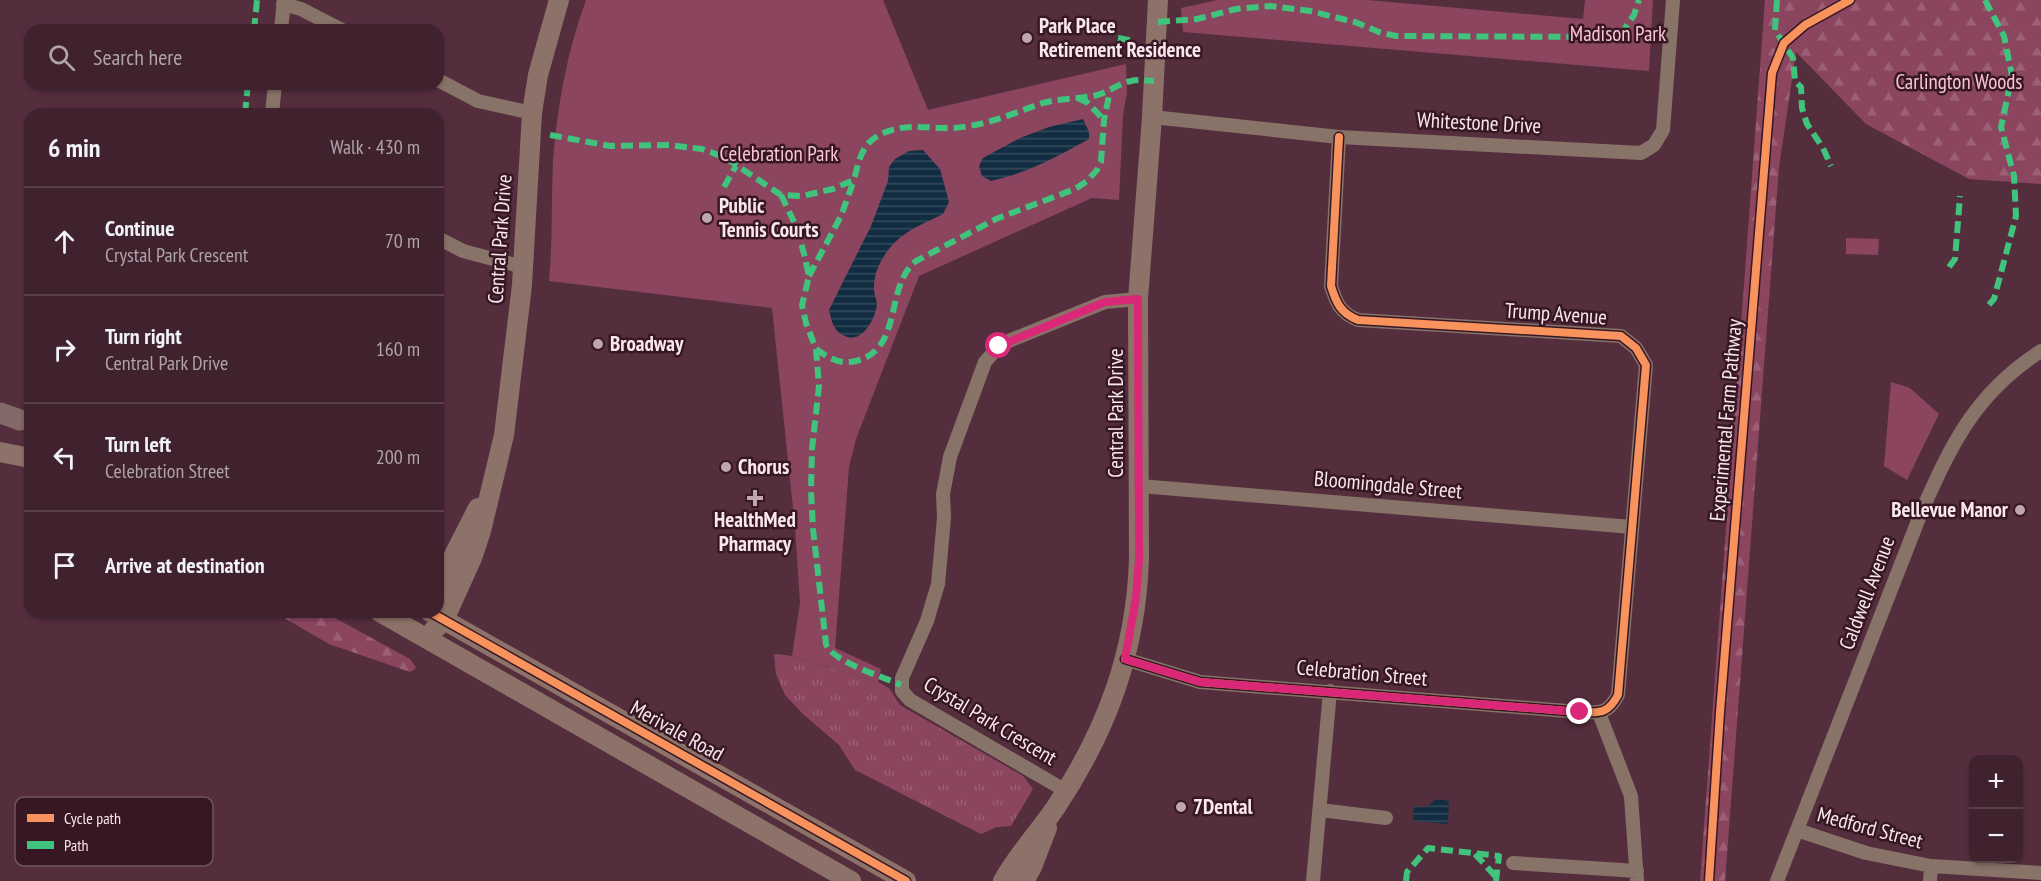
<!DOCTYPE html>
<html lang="en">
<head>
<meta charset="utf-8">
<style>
  :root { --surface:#40222e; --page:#4b2f3a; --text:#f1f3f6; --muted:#aea4aa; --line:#593f4a }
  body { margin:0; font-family:"PT Sans Narrow",sans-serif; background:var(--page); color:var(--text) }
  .controls { position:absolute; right:18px; bottom:18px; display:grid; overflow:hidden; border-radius:12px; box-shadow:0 2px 4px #0004 }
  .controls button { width:54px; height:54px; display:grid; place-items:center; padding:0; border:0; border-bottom:2px solid var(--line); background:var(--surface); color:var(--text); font:30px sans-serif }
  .stop { position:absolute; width:18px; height:18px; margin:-14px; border:4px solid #db2777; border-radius:50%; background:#fff }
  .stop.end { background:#db2777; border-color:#fff; box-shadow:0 2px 6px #0008 }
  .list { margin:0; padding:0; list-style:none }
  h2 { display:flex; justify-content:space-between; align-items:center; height:78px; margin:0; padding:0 24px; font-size:26px }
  h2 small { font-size:20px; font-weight:400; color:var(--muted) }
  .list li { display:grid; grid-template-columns:39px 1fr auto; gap:18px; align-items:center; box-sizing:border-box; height:108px; padding:0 24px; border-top:2px solid var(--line) }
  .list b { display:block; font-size:22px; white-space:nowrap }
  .list p { margin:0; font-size:20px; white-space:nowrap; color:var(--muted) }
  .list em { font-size:20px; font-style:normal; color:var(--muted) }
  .icon { flex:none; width:33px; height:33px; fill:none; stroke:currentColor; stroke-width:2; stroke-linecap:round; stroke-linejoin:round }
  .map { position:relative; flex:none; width:2041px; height:881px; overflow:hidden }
  .search { position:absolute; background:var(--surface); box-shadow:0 2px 4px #0004; left:24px; top:24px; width:420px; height:66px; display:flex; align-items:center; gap:15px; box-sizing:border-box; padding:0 21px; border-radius:18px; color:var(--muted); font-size:22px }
  .panel { position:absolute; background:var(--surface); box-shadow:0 2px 4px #0004; left:24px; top:108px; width:420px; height:510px; border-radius:18px }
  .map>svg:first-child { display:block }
  .grass { fill:url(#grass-tufts) }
  .forest { fill:url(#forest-firs) }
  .park { fill:#8b455f }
  .water { fill:url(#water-rules) }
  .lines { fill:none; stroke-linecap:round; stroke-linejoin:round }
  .street { stroke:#887368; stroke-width:14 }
  .secondary { stroke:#8d7269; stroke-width:20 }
  .primary { stroke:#846969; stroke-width:21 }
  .quiet { stroke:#40c37c; stroke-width:6; stroke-dasharray:12 6; stroke-linecap:butt }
  .cycleway-casing { stroke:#361723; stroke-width:11 }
  .cycleway { stroke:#f8935d; stroke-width:8 }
  .route { stroke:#db2777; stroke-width:8 }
  .poi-dot { fill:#c0a6af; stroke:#361723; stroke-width:2 }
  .labels { text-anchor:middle; stroke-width:5; stroke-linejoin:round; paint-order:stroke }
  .poi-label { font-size:21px; font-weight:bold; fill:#f9e7ec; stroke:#361723; text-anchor:start }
  .park-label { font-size:21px; fill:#fac4d4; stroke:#361723 }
  .street-label { font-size:21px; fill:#f9e7ec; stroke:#361723 }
  .key { fill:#361723; stroke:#70555f; stroke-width:1.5 }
  .key-label { font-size:16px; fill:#f9e7ec }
</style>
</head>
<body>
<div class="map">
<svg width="2041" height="881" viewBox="0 0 2041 881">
  <defs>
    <pattern id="grass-tufts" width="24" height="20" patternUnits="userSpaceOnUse" patternTransform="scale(1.5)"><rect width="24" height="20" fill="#8b455f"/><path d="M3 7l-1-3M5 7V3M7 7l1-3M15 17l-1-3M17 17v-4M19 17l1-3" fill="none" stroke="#9c6076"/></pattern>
    <pattern id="forest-firs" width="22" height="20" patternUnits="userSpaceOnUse" patternTransform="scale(1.5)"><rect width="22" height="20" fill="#8b455f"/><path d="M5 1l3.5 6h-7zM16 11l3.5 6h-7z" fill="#9c6076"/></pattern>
    <pattern id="water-rules" width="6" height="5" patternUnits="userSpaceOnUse" patternTransform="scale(1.5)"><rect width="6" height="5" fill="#122d41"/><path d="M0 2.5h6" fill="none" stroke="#354b5d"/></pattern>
  </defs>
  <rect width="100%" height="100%" fill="#552e3e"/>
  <path class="grass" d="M774,654L792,656L878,682L889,688L900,705L1023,776L1033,789L1011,826L997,827L981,834L855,770L839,745L803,714L785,695L776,674Z"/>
  <path class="forest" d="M1765,0H2041V184L1969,179L1866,124L1796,52L1779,167L1725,881H1700Z
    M274,612H324L410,659L416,667L415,669L410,672L329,644Z"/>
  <path class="park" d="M586,0H883L928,110L1126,64L1127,92L1123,115L1119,200L1092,198L919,276L856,439L849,467L835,648L881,669L878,682L792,656L800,603L795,527L772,308L549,281C553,241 551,201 553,161C557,107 567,52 586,0Z
    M1218,0H1367L1583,19L1585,0H1653L1649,71L1183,32L1181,8Z
    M1846,238L1879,239L1878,255L1846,254Z
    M1891,382L1910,388L1939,414L1907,480L1884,466Z"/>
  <path class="water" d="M1083,119L1089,132V139C1057,157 1027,173 991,181L982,176L979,166L983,158L1020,138L1049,127Z
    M923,150L940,169L949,202L943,214C923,224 903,231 889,249C881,259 874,273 874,287C873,293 877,299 877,305C875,319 862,344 845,336C833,331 832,322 829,310L871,226L888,181L889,167L895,159L909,151Z
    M1436,799L1449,801L1448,824L1413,821L1414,806L1427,807Z"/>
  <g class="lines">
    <path class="street" d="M283,4L301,9L342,30
      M281,30L284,0
      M438,80L478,101L532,113
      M272,114L275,84
      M1152,117L1339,137L1641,153L1654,145L1663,130L1673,0
      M438,238L463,251L523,267
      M1140,486L1632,527
      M1125,659L1200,682L1580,712C1600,713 1608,714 1618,695L1646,365L1636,348L1621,336L1358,320C1340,313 1336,302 1331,286L1339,137
      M1599,713L1631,796L1637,881
      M1066,791L910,700L902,691V678L927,621L938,584L944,518L943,494L950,457L985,362L999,346L1011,340L1105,302L1138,299
      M1320,810L1386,818
      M1797,830L1866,853L1931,866L2041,873
      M1513,863L1637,871
      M1313,881L1330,691
      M1777,881L1921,513C1951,445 1975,393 2041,351
      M1930,881L1931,866"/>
    <path class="secondary" d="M0,452L30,458
      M438,592L455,553L478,508
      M380,612L851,881
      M430,612L906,881
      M426,638L444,620L472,558L481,531L504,435L522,285L532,113L538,75L559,0
      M1003,881C1018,854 1039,832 1056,807C1107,730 1136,652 1139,559L1138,299L1152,117L1158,0
      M1024,881L1032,867L1047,828"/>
    <path class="primary" d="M0,413L20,420"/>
    <path class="quiet" d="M1777,0L1775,30L1793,58L1795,81L1801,87L1802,108L1807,124L1823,148L1831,166
      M1985,0L2004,36L2012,76L2001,127L2014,176L2016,216L1994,299L1985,309
      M1158,22L1197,19L1236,9L1270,6L1310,11L1355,22L1379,32L1396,36L1594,37L1621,34L1634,15L1639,0
      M254,30L257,0
      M1118,38L1135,41
      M1078,98L1088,103L1104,120
      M245,114L248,84
      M550,135L610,146L669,145L702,149L724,157L781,195L802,196L833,189L854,180C858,164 861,146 876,137C907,118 936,133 969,126C995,122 1019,111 1043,103C1061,98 1080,99 1097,95C1109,92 1119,83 1131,81C1138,79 1146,81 1154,81
      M724,187L736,166
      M781,195L797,228L804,254L809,276L802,305L806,323L816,349L819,386L812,449L811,491L813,529L826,644C831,661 884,677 901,685
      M1949,267L1955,259L1960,196
      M809,276L841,216L854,180
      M816,349C829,358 840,365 856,361C904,349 884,286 916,261L996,219L1075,189L1087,181L1097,170L1101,162L1104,120L1110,91
      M1475,854L1497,878
      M1406,881L1407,872L1428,848L1499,856L1496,881"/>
    <g class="cycleway-casing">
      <path id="cycleway" d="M430,612L906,881
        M1125,659L1200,682L1580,712C1600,713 1608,714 1618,695L1646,365L1636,348L1621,336L1358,320C1340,313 1336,302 1331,286L1339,137
        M1709,881L1720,712L1772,73L1784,43L1805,25L1850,0"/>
    </g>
    <use href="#cycleway" class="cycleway"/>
  </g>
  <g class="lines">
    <path class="route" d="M999,346L1105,302L1138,299L1139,559L1136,598L1125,659L1200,682L1580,712"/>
  </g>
  <g class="poi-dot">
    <circle cx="1027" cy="38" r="6"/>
    <circle cx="707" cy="218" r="6"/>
    <circle cx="598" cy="344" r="6"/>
    <circle cx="726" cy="467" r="6"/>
    <path d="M752 489h6v6h6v6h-6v6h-6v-6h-6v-6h6z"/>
    <circle cx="2020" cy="510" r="6"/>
    <circle cx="1181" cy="807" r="6"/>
  </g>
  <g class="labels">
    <g class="poi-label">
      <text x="1039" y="33">Park Place<tspan x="1039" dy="24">Retirement Residence</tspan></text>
      <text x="719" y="213">Public<tspan x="719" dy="24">Tennis Courts</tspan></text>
      <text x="610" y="351">Broadway</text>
      <text x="738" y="474">Chorus</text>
      <text x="2008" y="517" text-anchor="end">Bellevue Manor</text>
      <text x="755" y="527" text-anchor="middle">HealthMed<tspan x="755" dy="24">Pharmacy</tspan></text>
      <text x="1193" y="814">7Dental</text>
    </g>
    <g class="park-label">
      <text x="1618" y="41">Madison Park</text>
      <text x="1959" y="89">Carlington Woods</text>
      <text x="779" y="161">Celebration Park</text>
    </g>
    <g class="street-label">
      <text transform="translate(1479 123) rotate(3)" y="7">Whitestone Drive</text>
      <text transform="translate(500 239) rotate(-86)" y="7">Central Park Drive</text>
      <text transform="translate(1556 314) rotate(4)" y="7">Trump Avenue</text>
      <text transform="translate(1116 413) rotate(-90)" y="7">Central Park Drive</text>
      <text transform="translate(1726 420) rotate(-85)" y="7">Experimental Farm Pathway</text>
      <text transform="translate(1388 485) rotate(5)" y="7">Bloomingdale Street</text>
      <text transform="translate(1867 593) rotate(-69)" y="7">Caldwell Avenue</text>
      <text transform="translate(1362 673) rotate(5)" y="7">Celebration Street</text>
      <text transform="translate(990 721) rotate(31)" y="7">Crystal Park Crescent</text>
      <text transform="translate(677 731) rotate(29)" y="7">Merivale Road</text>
      <text transform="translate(1870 828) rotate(15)" y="7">Medford Street</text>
    </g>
  </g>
  <rect x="15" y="797" width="198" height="69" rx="9" class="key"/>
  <rect x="27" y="814" width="27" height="8" fill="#f8935d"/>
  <rect x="27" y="841" width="27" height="8" fill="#40c37c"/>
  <g class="key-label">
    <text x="64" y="824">Cycle path</text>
    <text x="64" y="851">Path</text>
  </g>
</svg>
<div class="controls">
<button>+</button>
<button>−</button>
</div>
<div class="stop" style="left:999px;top:346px"></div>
<div class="stop end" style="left:1580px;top:712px"></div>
<div class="search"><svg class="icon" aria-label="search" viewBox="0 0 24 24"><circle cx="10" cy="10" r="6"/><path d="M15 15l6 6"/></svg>Search here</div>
<section class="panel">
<h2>6 min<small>Walk · 430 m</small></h2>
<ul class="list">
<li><svg class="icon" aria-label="ahead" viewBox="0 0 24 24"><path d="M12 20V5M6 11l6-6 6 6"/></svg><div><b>Continue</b><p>Crystal Park Crescent</p></div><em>70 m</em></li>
<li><svg class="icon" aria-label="right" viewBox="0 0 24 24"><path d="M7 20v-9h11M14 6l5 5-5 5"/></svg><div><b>Turn right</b><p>Central Park Drive</p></div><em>160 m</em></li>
<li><svg class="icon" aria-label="left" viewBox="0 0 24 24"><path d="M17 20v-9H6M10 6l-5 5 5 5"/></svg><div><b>Turn left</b><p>Celebration Street</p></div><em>200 m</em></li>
<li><svg class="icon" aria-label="arrive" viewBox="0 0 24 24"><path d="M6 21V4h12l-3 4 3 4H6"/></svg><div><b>Arrive at destination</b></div></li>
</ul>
</section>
</div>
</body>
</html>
